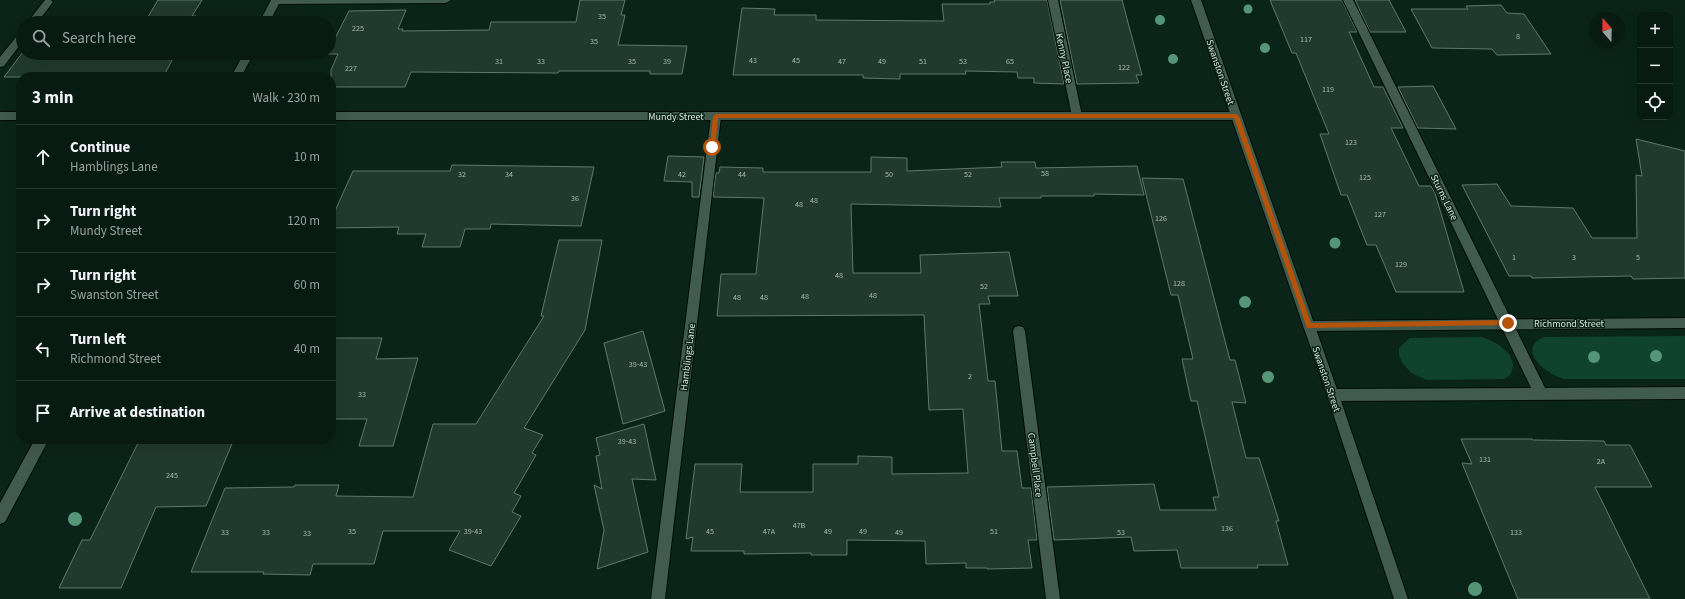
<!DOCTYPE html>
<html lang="en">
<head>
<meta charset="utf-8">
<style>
  :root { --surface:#081b13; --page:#11241c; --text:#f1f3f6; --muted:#98a1a0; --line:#293933 }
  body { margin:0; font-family:"Source Sans 3",sans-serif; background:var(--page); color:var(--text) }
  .controls { position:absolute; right:12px; top:12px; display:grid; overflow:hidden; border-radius:8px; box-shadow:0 4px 16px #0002 }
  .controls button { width:36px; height:36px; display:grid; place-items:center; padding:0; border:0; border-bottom:1px solid var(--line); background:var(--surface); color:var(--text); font:20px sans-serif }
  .compass { position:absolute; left:1589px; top:12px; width:36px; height:36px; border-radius:50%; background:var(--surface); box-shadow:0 4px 16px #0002; rotate:340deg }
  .stop { position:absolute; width:12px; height:12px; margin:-9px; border:3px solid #b45309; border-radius:50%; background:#fff }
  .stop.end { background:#b45309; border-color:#fff; box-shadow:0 1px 4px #0008 }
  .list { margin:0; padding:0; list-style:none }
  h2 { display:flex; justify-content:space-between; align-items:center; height:52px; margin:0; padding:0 16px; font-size:17px }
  h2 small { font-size:13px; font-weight:400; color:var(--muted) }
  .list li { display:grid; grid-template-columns:26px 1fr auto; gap:12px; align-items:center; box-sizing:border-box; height:64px; padding:0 16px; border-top:1px solid var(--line) }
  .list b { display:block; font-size:15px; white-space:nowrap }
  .list p { margin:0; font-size:13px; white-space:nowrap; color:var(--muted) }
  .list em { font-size:13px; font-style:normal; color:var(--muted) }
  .icon { flex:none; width:22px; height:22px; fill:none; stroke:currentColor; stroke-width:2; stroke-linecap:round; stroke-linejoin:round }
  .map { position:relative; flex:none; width:1685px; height:599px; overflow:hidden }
  .search { position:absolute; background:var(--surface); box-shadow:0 4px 16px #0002; left:16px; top:16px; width:320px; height:44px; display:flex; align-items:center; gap:10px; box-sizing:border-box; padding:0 14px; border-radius:22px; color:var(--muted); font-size:15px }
  .panel { position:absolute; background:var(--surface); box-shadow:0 4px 16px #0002; left:16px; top:72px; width:320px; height:372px; border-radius:16px }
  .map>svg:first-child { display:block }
  .green { fill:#0f432e }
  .building { fill:#213a2e; stroke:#5e796b }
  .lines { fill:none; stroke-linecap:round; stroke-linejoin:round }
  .lane-casing { stroke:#000d04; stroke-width:2 }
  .street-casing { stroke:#000d04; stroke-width:2 }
  .secondary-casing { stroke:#000d04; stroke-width:2 }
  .lane { fill:#415b4e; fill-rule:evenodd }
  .street { fill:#415b4e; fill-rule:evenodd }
  .secondary { fill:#415b4e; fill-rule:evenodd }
  .tree { fill:#569678 }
  .route { fill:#b45309 }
  .labels { text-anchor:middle; stroke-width:3; stroke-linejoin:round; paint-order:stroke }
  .number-label { font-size:8px; fill:#a7b9b0 }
  .street-label { font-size:10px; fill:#d4e3db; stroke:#0b2419 }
</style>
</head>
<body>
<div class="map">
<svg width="1685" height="599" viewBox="0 0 1685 599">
  <rect width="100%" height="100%" fill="#0b2419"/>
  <path class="green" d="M1685,336V379H1564C1545,374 1515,348 1545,337Z
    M1481,337C1493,340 1513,351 1513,366C1513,369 1511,372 1510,375L1504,379L1427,380L1411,373L1402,362L1399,355V348L1410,338Z"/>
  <path class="building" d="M158,0H202L192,16H196L193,23H45L49,19L148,17Z
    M580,0H625L621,15H625L618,45L687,46L682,74H650V71H559L558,73L411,72L405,87H331V70L338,54H327L349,11L406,10L398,29H403L402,31L489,30L491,22H576Z
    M994,0H1047L1064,84L1034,83V78H1018L1017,72L965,71L966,74H900V79L863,78V75H733L742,8L775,9L774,15H816V20L944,21L942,4H990V2H995Z
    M1060,0H1122L1142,75H1136L1139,83L1077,84Z
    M1270,0H1342L1357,32H1349L1374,87H1383L1403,128H1391L1419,186H1431L1435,193L1464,292H1396L1376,245H1367L1347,195H1341L1320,134H1329L1296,53H1292Z
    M1355,0H1389L1406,32H1370Z
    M1501,5L1507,13L1524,14L1551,54L1497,55L1492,49L1432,48L1411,9H1468L1466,6Z
    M23,52V53H176L163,77H4Z
    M1433,86L1456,129L1418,128L1398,87Z
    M1636,139L1685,151V278L1633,279L1631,276L1532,278L1531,276H1509L1462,185L1497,184L1511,206L1573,208L1592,238H1637L1636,175L1642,176Z
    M668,156L704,157L699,197H692V182L664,181Z
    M871,157L907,158V171L1002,167L1001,162H1035L1036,168L1137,166L1144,195L1094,194V196H1041V198H999L1001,207L851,204L853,273H921L920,255L1009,252L1018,296H988L990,304H979L988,381H995L1002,451H1017L1022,488H1031L1037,540H1028L1032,568L987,569V568H966V563L926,564L925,541L847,540V555H811V553L744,554V551H691L693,537L686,539L695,464H742L740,492H813V464H858V456L892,457V474L968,473L963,409L929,410L924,315L717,316L721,274H756L764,198L713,197L716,173H719L720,167L763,168V172H871Z
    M452,165L594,167L581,226L491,224L490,229H465L460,247H422L426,234H397L399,227L331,228V220L353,171H450Z
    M1142,178L1183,179L1230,360H1235L1246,403L1232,402L1246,458H1259L1279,521H1276L1288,565H1257L1258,568H1181L1177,550L1134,551L1131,537L1054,540L1047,487L1154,484L1160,510H1216L1213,497H1219L1197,401H1191L1182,359H1193L1178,295H1171Z
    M559,240H602L585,330L524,428L543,435L532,453L536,455L514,493L521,496L512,512L521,516L491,566L449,550L460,531H383L374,564H313L310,575L263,574L264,572H191L225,488L294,487L295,485H339L336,496L413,497L433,424H476L544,316H541Z
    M643,331L665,411L623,424L604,343Z
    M331,338H382L376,359L418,358L393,446H359L367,419H331Z
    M644,424L656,480L632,479L648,552L597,569L604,530L594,485L602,489L596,456L600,455L596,438Z
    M140,439H234L206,506L156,507L121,588H59L82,540H90Z
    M1461,439H1532L1533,440L1604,441L1606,445H1630L1652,487H1595L1650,599H1518L1462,463L1472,464Z"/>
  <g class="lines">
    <g class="lane-casing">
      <path id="lane" d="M45,0H51L53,2L37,23H27Z
        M272,0H451L446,3L276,4L273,3Z
        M1048,0H1058L1082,116L1081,119H1073L1072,116Z
        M1343,0H1353L1546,390L1547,394L1546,398L1541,400L1536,398Z
        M23,31V41L4,66L0,67V57L20,32Z
        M716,112L720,113L721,116L665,599H651L711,116L712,113Z
        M1019,326L1023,327L1025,331L1060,599H1046L1013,331L1015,327Z"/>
    </g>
    <g class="street-casing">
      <path id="street" d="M271,0H281L269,23H259Z
        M244,53H254L241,77H231Z
        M0,112H21V120H0Z
        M331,112H1236L1240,113L1241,116L1240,119L1236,120H331Z
        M1685,318V328L1309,331L1305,330L1303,326L1305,322L1309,321Z
        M1685,387V399L1333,401L1328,399L1327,395L1328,391L1333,389Z
        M35,439H49L5,522L0,524V503Z"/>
    </g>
    <g class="secondary-casing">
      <path id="secondary" d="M1191,0H1201L1339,395L1408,599H1394L1327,395Z"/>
    </g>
    <use href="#lane" class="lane"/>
    <use href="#street" class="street"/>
    <use href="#secondary" class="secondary"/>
  </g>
  <g class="tree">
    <circle cx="1248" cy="9" r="4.5"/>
    <circle cx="1160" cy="20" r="5"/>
    <circle cx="1265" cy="48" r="5"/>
    <circle cx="1173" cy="59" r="5"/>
    <circle cx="1335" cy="243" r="5.5"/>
    <circle cx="1245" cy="302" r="6"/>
    <circle cx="1656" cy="356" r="6"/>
    <circle cx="1594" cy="357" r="6"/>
    <circle cx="1268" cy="377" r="6"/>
    <circle cx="75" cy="519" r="7"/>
    <circle cx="1475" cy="589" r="7"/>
  </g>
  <path class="route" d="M1236,114L1239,116L1311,323L1508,320L1511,323L1510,325L1307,328L1234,118H718L715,147L712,149L710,147L713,116L716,114Z"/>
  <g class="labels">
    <g class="number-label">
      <text x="602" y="19">35</text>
      <text x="358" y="31">225</text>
      <text x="1518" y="39">8</text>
      <text x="1306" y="42">117</text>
      <text x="594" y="44">35</text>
      <text x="753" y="63">43</text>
      <text x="796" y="63">45</text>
      <text x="499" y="64">31</text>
      <text x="541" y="64">33</text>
      <text x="632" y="64">35</text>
      <text x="667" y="64">39</text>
      <text x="842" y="64">47</text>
      <text x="882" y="64">49</text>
      <text x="923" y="64">51</text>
      <text x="963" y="64">53</text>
      <text x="1010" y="64">65</text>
      <text x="1124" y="70">122</text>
      <text x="351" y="71">227</text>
      <text x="1328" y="92">119</text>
      <text x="1351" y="145">123</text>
      <text x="1045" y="176">58</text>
      <text x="462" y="177">32</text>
      <text x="509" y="177">34</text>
      <text x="682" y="177">42</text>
      <text x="742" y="177">44</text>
      <text x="889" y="177">50</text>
      <text x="968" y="177">52</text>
      <text x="1365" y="180">125</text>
      <text x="575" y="201">36</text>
      <text x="814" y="203">48</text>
      <text x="799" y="207">48</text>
      <text x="1380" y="217">127</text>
      <text x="1161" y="221">126</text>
      <text x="1514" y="260">1</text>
      <text x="1574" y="260">3</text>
      <text x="1638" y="260">5</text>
      <text x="1401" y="267">129</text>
      <text x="839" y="278">48</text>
      <text x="1179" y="286">128</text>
      <text x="984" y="289">52</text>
      <text x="873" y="298">48</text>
      <text x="805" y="299">48</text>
      <text x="737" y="300">48</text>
      <text x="764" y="300">48</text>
      <text x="638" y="367">39-43</text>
      <text x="970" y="379">2</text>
      <text x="362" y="397">33</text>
      <text x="627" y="444">39-43</text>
      <text x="1485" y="462">131</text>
      <text x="1601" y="464">2A</text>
      <text x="172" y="478">245</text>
      <text x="799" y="528">47B</text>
      <text x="1227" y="531">136</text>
      <text x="352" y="534">35</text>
      <text x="473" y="534">39-43</text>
      <text x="710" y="534">45</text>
      <text x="769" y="534">47A</text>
      <text x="828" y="534">49</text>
      <text x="863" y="534">49</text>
      <text x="994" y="534">51</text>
      <text x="225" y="535">33</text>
      <text x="266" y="535">33</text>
      <text x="899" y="535">49</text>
      <text x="1121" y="535">53</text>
      <text x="1516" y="535">133</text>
      <text x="307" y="536">33</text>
    </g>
    <g class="street-label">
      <text transform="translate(1065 58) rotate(78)" y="4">Kenny Place</text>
      <text transform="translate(1221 72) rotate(71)" y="4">Swanston Street</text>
      <text x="676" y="120">Mundy Street</text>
      <text transform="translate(1445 197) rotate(64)" y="4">Sturns Lane</text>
      <text x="1569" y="327">Richmond Street</text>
      <text transform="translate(687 357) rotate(-83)" y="4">Hamblings Lane</text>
      <text transform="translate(1327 379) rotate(71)" y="4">Swanston Street</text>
      <text transform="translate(1036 465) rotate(83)" y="4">Campbell Place</text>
    </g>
  </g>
</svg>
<div class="controls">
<button>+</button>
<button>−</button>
<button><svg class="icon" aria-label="locate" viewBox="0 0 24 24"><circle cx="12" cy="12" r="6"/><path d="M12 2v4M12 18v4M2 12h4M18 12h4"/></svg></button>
</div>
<svg class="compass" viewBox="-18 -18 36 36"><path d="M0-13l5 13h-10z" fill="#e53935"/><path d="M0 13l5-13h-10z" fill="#98a1a0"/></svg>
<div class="stop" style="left:712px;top:147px"></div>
<div class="stop end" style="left:1508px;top:323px"></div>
<div class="search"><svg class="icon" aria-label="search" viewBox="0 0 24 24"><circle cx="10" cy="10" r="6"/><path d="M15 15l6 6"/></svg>Search here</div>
<section class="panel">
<h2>3 min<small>Walk · 230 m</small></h2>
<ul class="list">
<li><svg class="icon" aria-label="ahead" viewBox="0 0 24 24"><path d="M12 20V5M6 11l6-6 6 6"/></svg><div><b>Continue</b><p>Hamblings Lane</p></div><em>10 m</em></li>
<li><svg class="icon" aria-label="right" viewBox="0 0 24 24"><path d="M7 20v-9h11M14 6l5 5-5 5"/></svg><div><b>Turn right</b><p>Mundy Street</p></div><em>120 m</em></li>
<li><svg class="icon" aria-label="right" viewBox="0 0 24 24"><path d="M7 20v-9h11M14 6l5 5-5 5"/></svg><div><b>Turn right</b><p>Swanston Street</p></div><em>60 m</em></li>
<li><svg class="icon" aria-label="left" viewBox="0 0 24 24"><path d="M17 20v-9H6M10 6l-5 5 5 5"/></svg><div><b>Turn left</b><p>Richmond Street</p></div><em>40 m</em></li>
<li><svg class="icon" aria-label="arrive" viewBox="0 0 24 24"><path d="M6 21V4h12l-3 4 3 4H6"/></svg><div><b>Arrive at destination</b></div></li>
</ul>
</section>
</div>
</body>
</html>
